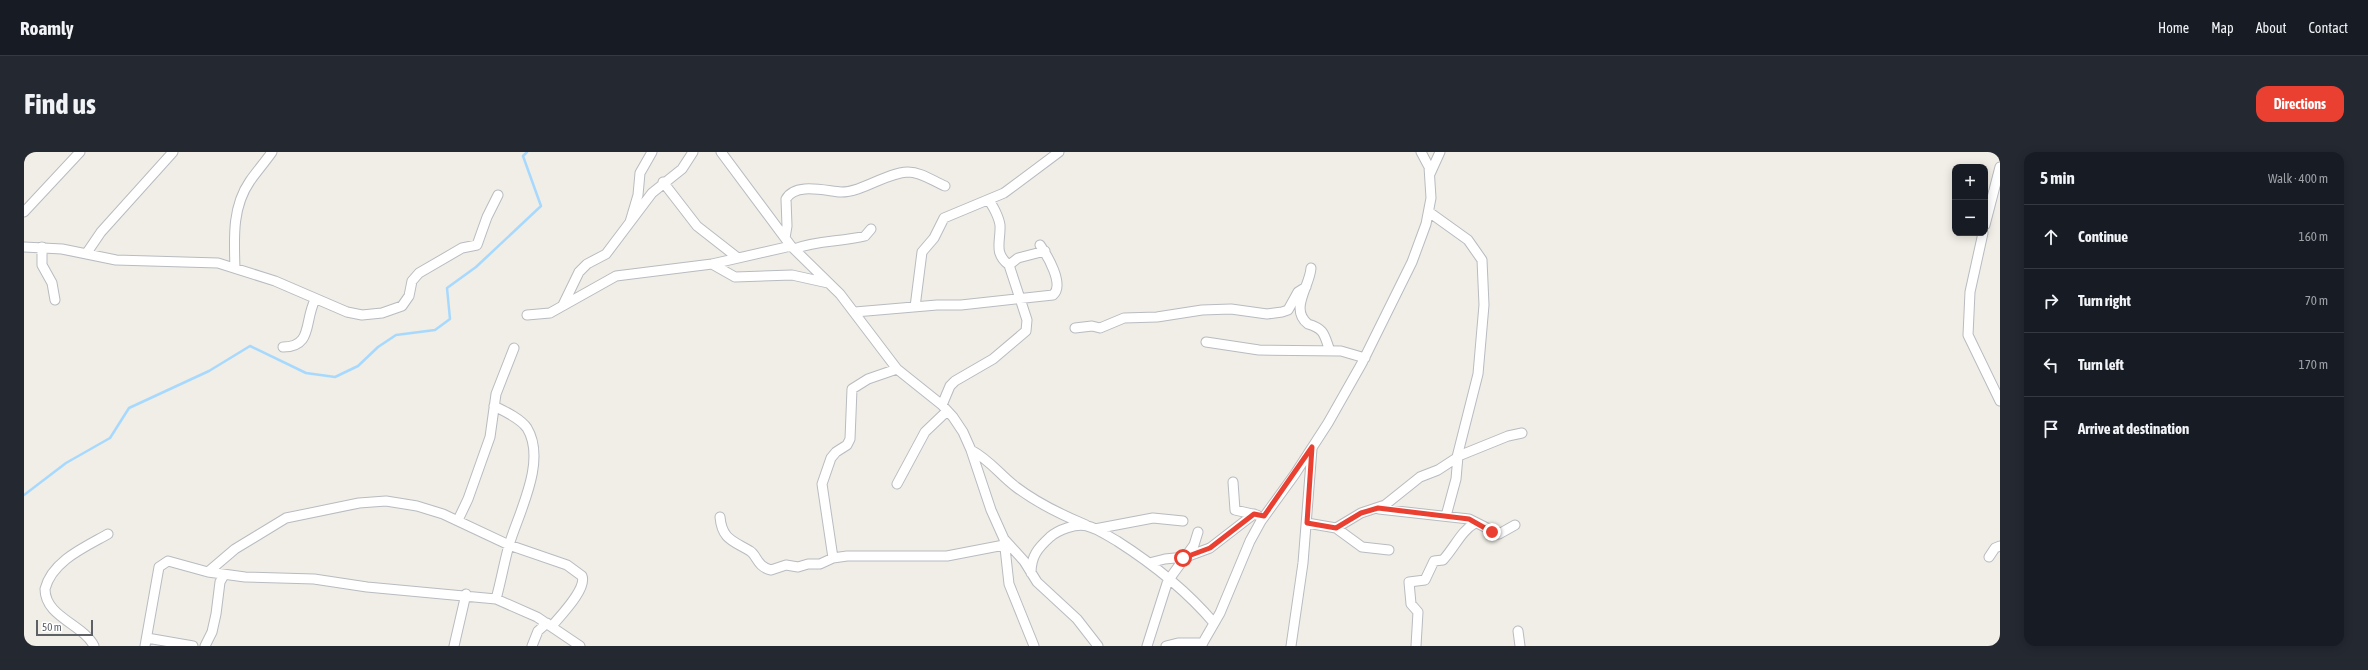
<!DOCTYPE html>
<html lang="en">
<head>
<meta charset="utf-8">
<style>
  :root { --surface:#171b24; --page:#242831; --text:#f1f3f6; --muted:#9ea1a6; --line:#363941; --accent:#ea4032 }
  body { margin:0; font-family:"Asap Condensed",sans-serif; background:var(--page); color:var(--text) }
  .controls { position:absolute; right:12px; top:12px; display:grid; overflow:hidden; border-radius:8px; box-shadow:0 2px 10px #0003 }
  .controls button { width:36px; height:36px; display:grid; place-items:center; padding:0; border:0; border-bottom:1px solid var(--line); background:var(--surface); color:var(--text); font:20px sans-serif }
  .scale { position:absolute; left:12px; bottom:10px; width:57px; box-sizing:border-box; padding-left:4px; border:2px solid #5d6166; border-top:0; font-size:11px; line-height:14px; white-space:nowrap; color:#5d6166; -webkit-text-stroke:3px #fff; paint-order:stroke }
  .stop { position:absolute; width:12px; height:12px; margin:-9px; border:3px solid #ea4032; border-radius:50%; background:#fff }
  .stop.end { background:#ea4032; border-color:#fff; box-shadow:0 1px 4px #0008 }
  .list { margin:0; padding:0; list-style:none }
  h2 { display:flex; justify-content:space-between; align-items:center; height:52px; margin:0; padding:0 16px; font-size:17px }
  h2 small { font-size:13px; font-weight:400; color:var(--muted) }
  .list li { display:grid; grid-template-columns:26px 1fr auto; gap:12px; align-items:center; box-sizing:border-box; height:64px; padding:0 16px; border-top:1px solid var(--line) }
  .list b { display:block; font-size:15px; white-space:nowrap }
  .list em { font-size:13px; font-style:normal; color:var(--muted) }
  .icon { flex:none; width:22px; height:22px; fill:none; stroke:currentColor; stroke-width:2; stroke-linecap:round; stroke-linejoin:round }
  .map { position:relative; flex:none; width:1976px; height:494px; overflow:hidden; border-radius:12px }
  header { display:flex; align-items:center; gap:24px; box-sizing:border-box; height:56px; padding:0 20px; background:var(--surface); border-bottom:1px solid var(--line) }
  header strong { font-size:19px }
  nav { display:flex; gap:22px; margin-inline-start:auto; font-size:14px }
  .intro { display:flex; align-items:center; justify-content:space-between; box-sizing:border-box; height:96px; padding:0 24px }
  h1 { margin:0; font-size:28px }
  .button { padding:10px 18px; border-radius:12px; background:var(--accent); color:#fff; font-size:14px; font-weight:700 }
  main { display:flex; gap:24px; padding:0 24px }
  aside { flex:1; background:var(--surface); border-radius:12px; box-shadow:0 2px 10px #0003 }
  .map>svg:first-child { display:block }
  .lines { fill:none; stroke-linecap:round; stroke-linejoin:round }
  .stream { stroke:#a7d9ff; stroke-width:2.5 }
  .minor-casing { stroke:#b8bbc0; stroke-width:11 }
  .minor { stroke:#fff; stroke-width:9 }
  .route { stroke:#ea4032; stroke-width:5 }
</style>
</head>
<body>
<header>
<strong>Roamly</strong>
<nav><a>Home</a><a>Map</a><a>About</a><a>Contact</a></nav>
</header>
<div class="intro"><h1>Find us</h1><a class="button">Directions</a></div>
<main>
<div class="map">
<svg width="1976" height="494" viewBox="0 0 1976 494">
  <rect width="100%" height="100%" fill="#f0eee6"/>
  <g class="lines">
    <path class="stream" d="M0,343L42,311L86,286L105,256L185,219L226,194L282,221L311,225L334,214L354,195L372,183L411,178L426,167L423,136L452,115L517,54L499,4L503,0"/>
    <g class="minor-casing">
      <path id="minor" d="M697,0L767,94L816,142L873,217L918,253L929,265L939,280L947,298L967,358L980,387L1000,409L1013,430L1053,467L1074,494
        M1406,22L1416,0
        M639,30L673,74L714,106
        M964,48C969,53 975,66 976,73C977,89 969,101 985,113
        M0,60L56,0
        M1405,60L1444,88L1458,108L1460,153L1454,222L1433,305
        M606,70L614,43L616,21L628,0
        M1961,73L1976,15
        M1959,81L1946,140L1944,183L1976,249
        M761,86L763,74L762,47C771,30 802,39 817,40C839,40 861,21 884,20C897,20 909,29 921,34
        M0,95L38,97L92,108L194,111L251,129L323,160L338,163L358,161L378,154L385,144L388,129L395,121L438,96L453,93L463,65L474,43
        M18,95V113L28,131L31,148
        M770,97C793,88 817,90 841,84L847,77
        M62,102L77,80L149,0
        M688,112L711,125L768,123L804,131
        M211,116C210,86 208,55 226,29C233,19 241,10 248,0
        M1287,116C1286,134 1265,157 1284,172C1301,177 1300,183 1306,199
        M539,153L555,120L563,112L582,102L628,41L658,17L669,0
        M891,155L898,100L910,86L920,66L980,41L1035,0
        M831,160L913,153H937L1029,143C1041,133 1023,103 1016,93
        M503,163L526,161L592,124L688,112L767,94
        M1051,176L1068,174L1076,176L1100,166L1133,165L1178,158L1207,157L1243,162L1258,160L1264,158L1274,140L1282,135
        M1182,190L1235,198L1317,199L1341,206
        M259,195C289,195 280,169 291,148
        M918,253L926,234L931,229L969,207L1002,179L1003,168L985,113L994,106L1021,99
        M470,254C480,259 496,266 503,276C523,309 495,360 485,393C480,411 477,429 472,447
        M947,298C966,308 976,323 992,335C1013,351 1038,363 1062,373
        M1209,330L1211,358L1233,363
        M873,332L901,280L923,259
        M1355,357L1445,367L1475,382L1491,373
        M1422,364L1432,327L1434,304
        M696,365C698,388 710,389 726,399C733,403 733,415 747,418L762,413L774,415L784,412H796L809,406L823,404H923L980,393
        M434,368L444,347L466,285L472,242L490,196
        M1283,371L1312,376L1338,395L1365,398
        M1312,376L1337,361L1361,353L1396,325L1414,318L1437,303L1484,284L1498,281
        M1071,377L1129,366L1159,369
        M980,387L985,432L1010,494
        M1965,405L1971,396L1976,394
        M809,406L798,332L807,306L812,300L823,293L826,287L828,237L844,227L873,217
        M1159,406L1186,396L1230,362
        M1125,411L1141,407L1161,405
        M184,420L211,397L262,366L335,351L362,349L393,354L419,362L485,393L543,413L558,424C563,437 537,463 528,474
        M1007,421C1007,404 1014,396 1026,385C1034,378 1052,371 1063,374C1073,376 1084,384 1093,389C1129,412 1162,438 1190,471
        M1146,426L1170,393L1174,380
        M1494,479L1496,494
        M123,486L169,494
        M70,494C59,472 21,465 21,437C28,409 61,395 84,382
        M121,494L135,415L144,409L184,420L221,425L290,427L343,435L472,447L513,465L556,494
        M181,494L188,480L192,462L196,430L200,423
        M430,494L442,442
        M508,494L514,479L523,471
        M1123,494L1145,425
        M1142,494L1154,491H1179
        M1177,494L1196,461L1226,389L1237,369L1271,322L1304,271L1338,211L1388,110L1402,72L1407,46L1405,15L1397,0
        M1267,494L1279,411L1288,297
        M1392,494L1394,460L1387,452L1385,430L1401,428L1410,409L1419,408C1431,395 1437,379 1451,371"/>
    </g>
    <use href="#minor" class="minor"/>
  </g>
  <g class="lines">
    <path class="route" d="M1159,406L1186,396L1230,362L1240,364L1288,295L1283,371L1312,376L1337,361L1354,356L1445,367L1468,380"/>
  </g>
</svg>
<div class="controls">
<button>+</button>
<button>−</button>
</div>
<div class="scale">50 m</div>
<div class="stop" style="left:1159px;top:406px"></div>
<div class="stop end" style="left:1468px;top:380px"></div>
</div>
<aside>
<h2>5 min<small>Walk · 400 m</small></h2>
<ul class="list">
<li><svg class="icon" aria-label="ahead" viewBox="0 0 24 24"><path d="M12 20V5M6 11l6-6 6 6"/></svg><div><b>Continue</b></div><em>160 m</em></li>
<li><svg class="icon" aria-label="right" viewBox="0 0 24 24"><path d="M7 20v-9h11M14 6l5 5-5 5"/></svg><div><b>Turn right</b></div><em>70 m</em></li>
<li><svg class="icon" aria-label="left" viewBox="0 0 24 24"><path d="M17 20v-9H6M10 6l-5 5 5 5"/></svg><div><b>Turn left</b></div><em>170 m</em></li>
<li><svg class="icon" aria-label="arrive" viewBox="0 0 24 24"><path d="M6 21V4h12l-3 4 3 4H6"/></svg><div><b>Arrive at destination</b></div></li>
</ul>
</aside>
</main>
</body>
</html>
